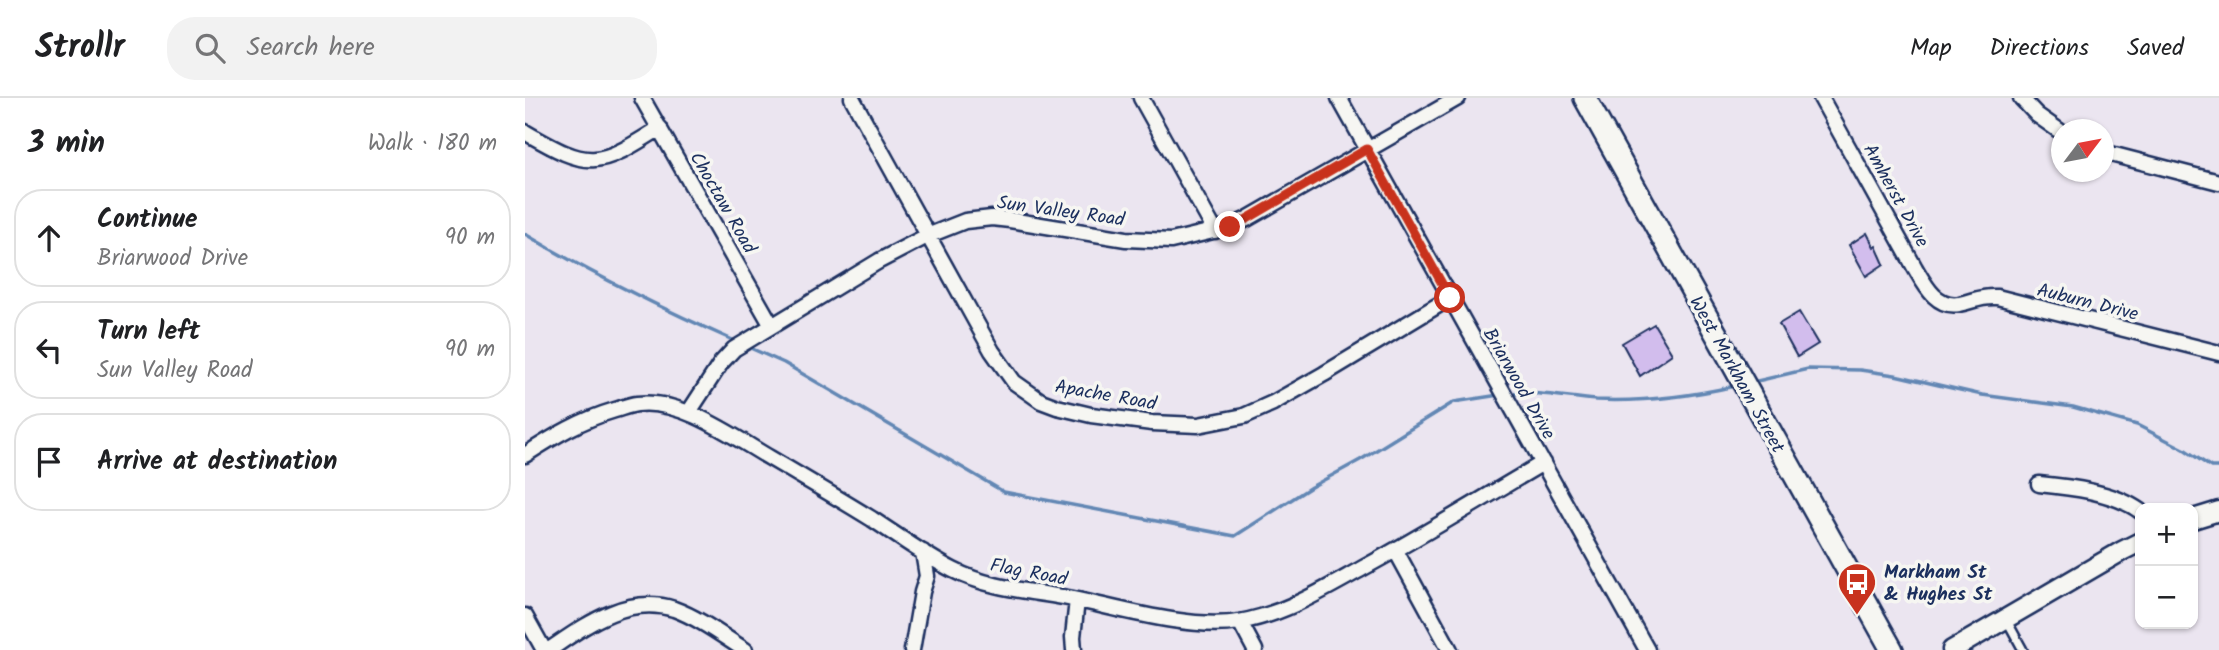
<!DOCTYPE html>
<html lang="en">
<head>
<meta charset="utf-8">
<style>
  :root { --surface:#fff; --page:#f2f2f2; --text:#202124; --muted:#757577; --line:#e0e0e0 }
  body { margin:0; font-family:Kalam,sans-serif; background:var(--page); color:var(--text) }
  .controls { position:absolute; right:21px; bottom:21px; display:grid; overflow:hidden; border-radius:14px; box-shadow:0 2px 5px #0004 }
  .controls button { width:63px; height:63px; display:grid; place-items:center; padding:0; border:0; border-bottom:2px solid var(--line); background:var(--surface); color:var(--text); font:35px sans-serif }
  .compass { position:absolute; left:1526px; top:21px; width:63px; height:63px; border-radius:50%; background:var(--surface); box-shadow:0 2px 5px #0004; rotate:58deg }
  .stop { position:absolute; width:21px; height:21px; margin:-16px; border:5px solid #c8321e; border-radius:50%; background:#fff }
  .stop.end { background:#c8321e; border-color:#fff; box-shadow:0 2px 7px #0008 }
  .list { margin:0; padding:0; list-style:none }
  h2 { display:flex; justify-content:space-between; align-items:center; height:91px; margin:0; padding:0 28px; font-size:30px }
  h2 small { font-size:23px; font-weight:400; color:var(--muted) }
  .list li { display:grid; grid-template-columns:46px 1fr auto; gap:21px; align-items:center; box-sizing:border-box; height:98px; margin:0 14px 14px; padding:0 14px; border:2px solid var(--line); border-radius:28px }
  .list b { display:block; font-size:26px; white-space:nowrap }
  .list p { margin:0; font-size:23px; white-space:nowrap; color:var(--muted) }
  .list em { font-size:23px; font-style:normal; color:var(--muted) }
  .icon { flex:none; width:38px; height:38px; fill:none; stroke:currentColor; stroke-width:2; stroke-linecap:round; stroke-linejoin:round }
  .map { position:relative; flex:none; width:1694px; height:552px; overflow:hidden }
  header { display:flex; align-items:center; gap:42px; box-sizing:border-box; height:98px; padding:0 35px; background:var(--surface); border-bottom:2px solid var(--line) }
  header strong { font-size:33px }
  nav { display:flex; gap:38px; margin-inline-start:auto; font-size:24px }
  .search { width:490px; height:63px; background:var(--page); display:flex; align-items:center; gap:18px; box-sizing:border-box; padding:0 24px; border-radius:28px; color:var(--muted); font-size:26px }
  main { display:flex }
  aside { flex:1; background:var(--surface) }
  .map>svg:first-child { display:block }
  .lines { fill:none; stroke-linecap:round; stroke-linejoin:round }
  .stream { stroke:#6287b4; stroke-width:3.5 }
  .building { fill:#d2bded; stroke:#1b2f5e; stroke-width:2 }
  .service-casing { stroke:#1b2f5e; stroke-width:12 }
  .minor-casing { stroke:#1b2f5e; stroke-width:19 }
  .tertiary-casing { stroke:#1b2f5e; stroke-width:23 }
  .secondary-casing { stroke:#1b2f5e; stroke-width:26 }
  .service { stroke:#f6f6f2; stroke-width:7 }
  .minor { stroke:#f6f6f2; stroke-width:14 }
  .tertiary { stroke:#f6f6f2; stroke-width:18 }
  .secondary { stroke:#f6f6f2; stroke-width:21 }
  .route { stroke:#c8321e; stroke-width:9 }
  .labels { text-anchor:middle; stroke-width:7; stroke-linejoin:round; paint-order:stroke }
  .street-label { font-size:19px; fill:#1b2f5e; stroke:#f6f6f2 }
  .poi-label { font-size:19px; font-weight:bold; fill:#1b2f5e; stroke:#f6f6f2; text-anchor:start }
</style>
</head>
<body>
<header>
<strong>Strollr</strong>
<div class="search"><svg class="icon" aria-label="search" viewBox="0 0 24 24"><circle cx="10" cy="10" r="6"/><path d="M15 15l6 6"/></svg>Search here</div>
<nav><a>Map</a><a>Directions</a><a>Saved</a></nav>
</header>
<main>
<aside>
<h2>3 min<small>Walk · 180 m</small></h2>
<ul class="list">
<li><svg class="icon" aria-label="ahead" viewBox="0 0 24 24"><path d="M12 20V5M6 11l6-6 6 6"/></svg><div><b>Continue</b><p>Briarwood Drive</p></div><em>90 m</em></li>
<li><svg class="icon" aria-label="left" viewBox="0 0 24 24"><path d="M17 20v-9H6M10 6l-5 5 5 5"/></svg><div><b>Turn left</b><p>Sun Valley Road</p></div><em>90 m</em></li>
<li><svg class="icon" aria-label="arrive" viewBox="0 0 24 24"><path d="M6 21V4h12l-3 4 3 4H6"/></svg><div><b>Arrive at destination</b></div></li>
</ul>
</aside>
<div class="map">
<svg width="1694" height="552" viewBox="0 0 1694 552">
  <rect width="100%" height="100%" fill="#ebe5f0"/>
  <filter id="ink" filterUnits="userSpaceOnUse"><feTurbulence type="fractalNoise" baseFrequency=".0143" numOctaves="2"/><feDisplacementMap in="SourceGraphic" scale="14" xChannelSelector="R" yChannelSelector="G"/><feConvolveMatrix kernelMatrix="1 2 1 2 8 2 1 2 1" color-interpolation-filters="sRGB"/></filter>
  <g filter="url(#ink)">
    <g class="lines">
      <path class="stream" d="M0,136C68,177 140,212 212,244
        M223,249L259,265L479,394L710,438L786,389L837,361L929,304L974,297
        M1228,284L1283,271L1335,272L1370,277L1457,297L1548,309L1612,327L1659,351L1686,369H1694
        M985,296C1014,293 1042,300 1071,302C1117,304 1166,298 1210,288"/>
    </g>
    <path class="building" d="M1342,135L1349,149L1351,148L1359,166L1341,178L1324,147Z
      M1274,214L1293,246L1272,259L1254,226Z
      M1129,226L1147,256L1115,278L1097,245Z"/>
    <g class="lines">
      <g class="service-casing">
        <path id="service" d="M1481,521L1498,552"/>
      </g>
      <g class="minor-casing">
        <path id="minor" d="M117,0L247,228
          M327,0L467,253L489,284L516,303L532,309L566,317L627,325L673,327L719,318L748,305L799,276L925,200
          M616,0L690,133
          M814,0L1122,552
          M1296,0L1390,170C1400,187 1411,210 1434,206C1449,203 1455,198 1472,199L1694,255
          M1496,0L1512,17L1536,34
          M0,34C65,72 72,70 135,30
          M1578,54L1694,84
          M164,314L196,265L209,251L354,163L402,138L440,123L467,120L485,122L601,141L646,143L705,129L722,121L933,0
          M0,357C29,338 56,322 90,312C97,310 104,307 112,306C155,300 209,339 245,360C279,380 313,400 347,421C373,438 399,457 428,472C467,492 511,493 553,502C599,512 668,532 714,524C760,516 798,492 838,470C899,437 958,400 1018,365
          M1514,386C1545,389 1589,394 1615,413
          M871,453L925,552
          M0,518L19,552
          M715,524L730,552
          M24,552C61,527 102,496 149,511C174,520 198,538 220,552
          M387,552L397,494L402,478L398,454
          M549,552L548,539L552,502"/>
      </g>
      <g class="tertiary-casing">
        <path id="tertiary" d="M1668,421L1694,413
          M1427,552L1597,453L1615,444"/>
      </g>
      <g class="secondary-casing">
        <path id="secondary" d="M1060,0L1367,552"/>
      </g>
      <use href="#service" class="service"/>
      <use href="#minor" class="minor"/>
      <use href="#tertiary" class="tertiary"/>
      <use href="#secondary" class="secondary"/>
    </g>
  </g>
  <g class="lines" filter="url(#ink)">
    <path class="route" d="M705,129L722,121L842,51L925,200"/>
  </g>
  <defs>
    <g id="bus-pin" transform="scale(2.0125)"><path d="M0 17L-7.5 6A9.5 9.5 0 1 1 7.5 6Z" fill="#c8321e" stroke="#f6f6f2"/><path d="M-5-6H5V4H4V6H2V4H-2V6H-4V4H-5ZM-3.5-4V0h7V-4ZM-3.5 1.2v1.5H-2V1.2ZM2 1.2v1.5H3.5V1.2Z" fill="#fff"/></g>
  </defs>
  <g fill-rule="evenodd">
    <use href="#bus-pin" x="1332" y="484"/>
  </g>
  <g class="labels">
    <g class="street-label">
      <text transform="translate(1372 97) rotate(61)" y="7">Amherst Drive</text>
      <text transform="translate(199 104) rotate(60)" y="7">Choctaw Road</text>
      <text transform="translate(536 112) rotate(8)" y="7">Sun Valley Road</text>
      <text transform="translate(1563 203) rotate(14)" y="7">Auburn Drive</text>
      <text transform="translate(1213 276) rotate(61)" y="7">West Markham Street</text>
      <text transform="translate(995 285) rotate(60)" y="7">Briarwood Drive</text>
      <text transform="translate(581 296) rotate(10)" y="7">Apache Road</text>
      <text transform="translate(504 473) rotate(11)" y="7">Flag Road</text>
    </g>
    <g class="poi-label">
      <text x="1359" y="480">Markham St<tspan x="1359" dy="22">&amp; Hughes St</tspan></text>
    </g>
  </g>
</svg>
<div class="controls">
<button>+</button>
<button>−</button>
</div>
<svg class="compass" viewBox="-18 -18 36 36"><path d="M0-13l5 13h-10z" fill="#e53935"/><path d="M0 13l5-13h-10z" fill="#757577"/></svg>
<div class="stop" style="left:925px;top:200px"></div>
<div class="stop end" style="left:705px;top:129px"></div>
</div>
</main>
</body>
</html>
